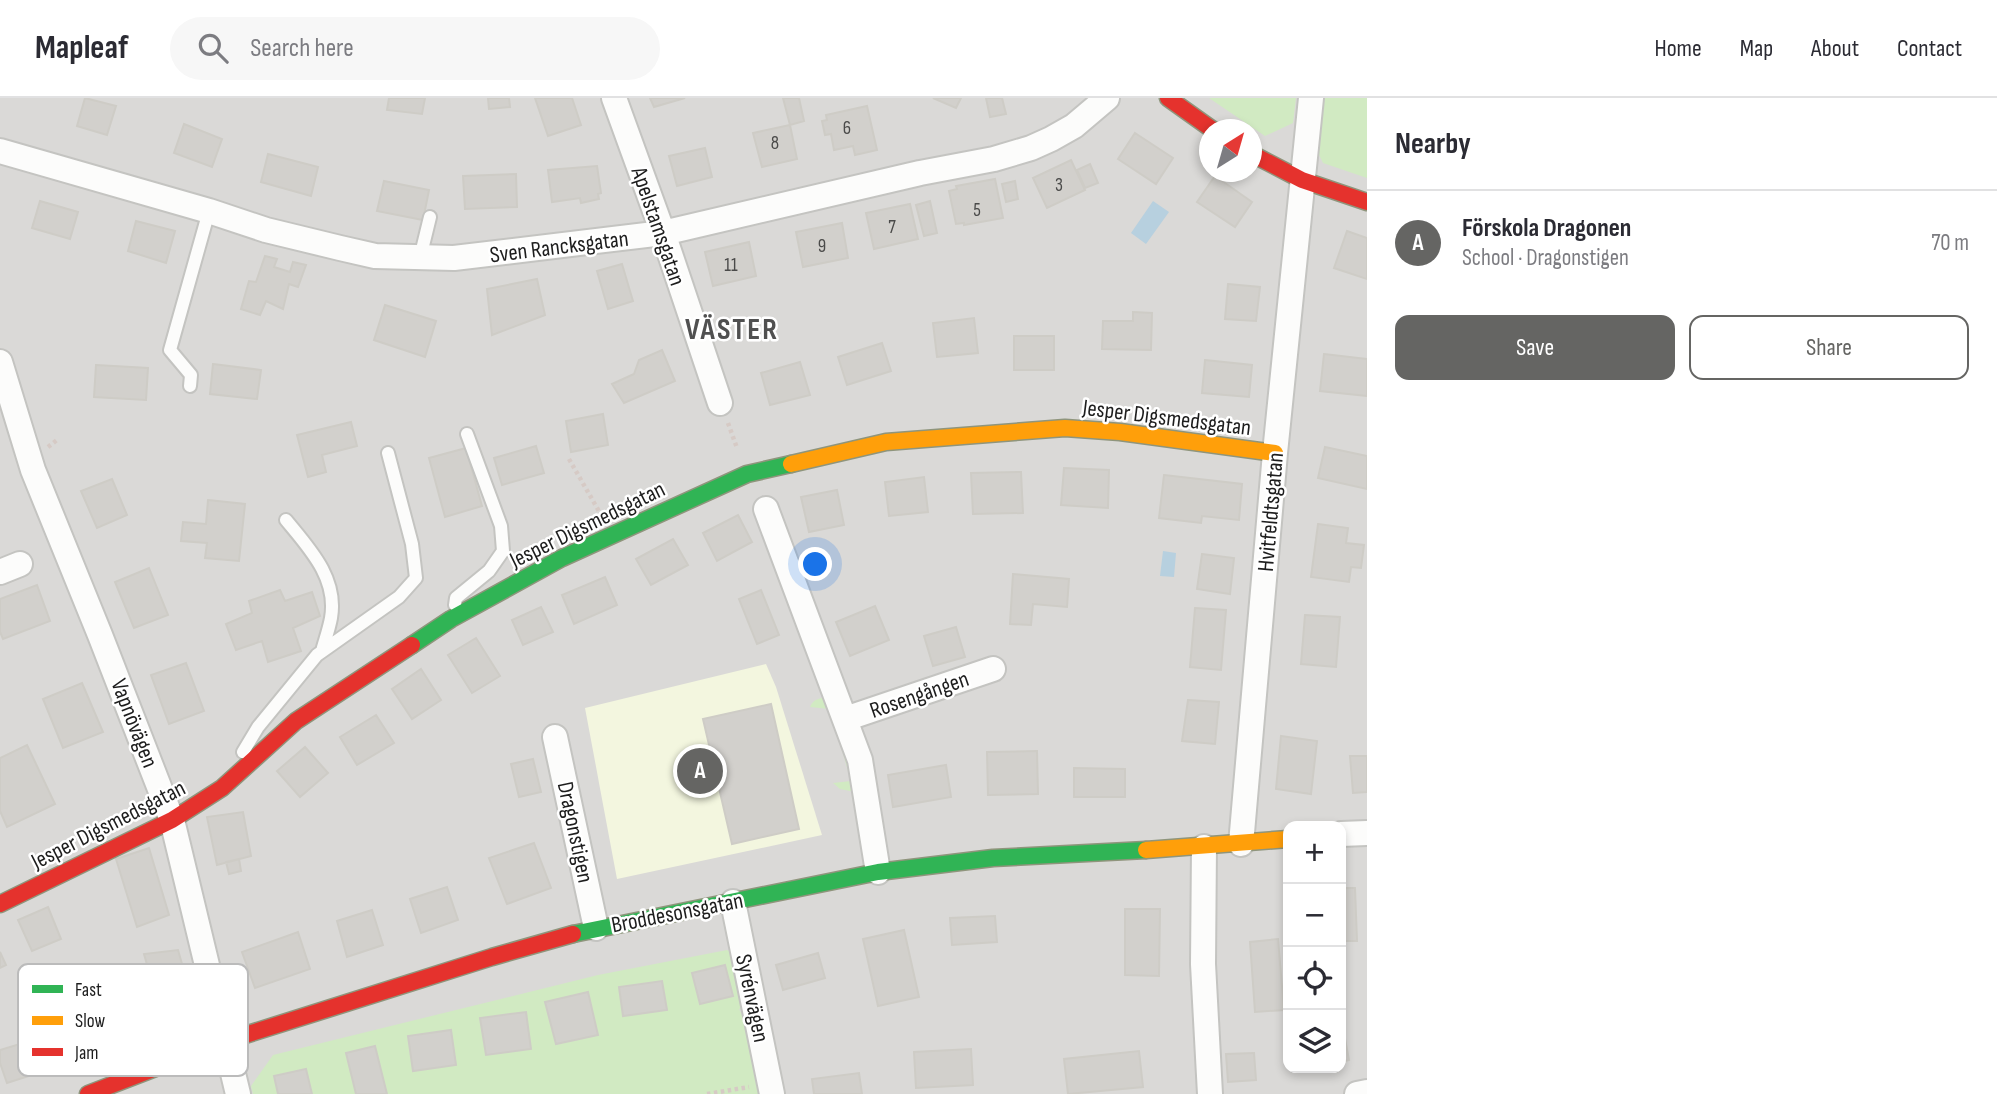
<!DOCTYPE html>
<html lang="en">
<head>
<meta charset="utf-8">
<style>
  :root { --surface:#fff; --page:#f7f7f7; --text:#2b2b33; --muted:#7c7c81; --line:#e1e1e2; --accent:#656563 }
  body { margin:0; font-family:"Sofia Sans Condensed",sans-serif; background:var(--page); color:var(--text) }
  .controls { position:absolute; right:21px; bottom:21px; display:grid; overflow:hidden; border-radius:14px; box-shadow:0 4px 10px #0003 }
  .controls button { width:63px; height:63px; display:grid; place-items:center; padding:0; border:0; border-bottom:2px solid var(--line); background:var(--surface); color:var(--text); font:35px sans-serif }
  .compass { position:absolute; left:1199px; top:21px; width:63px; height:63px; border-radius:50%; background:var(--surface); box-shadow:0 4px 10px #0003; rotate:37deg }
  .you { position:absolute; left:816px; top:467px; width:24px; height:24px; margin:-18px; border:5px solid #fff; border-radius:50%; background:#1a73e8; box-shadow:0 0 0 10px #1a73e833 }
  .badge { display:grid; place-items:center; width:46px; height:46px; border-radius:50%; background:var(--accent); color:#fff; font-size:23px; font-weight:700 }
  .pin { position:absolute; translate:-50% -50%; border:4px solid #fff; box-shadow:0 2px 7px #0006 }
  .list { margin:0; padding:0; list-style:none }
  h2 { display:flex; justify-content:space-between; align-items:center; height:91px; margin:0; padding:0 28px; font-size:30px }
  h2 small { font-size:23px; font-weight:400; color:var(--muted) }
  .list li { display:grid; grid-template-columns:46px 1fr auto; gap:21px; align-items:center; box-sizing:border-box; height:105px; padding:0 28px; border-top:2px solid var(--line) }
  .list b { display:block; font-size:26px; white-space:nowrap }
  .list p { margin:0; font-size:23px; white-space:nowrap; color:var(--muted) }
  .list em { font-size:23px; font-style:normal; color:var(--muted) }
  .actions { display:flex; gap:14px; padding:21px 28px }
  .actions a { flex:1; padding:16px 0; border:2px solid var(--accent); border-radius:14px; text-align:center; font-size:24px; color:var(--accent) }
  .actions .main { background:var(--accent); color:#fff }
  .icon { flex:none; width:38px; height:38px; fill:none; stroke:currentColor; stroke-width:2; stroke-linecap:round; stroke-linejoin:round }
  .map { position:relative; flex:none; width:1367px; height:996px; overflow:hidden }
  header { display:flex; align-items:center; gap:42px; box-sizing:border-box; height:98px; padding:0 35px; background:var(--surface); border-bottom:2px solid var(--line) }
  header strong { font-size:33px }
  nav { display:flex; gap:38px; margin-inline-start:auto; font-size:24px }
  .search { width:490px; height:63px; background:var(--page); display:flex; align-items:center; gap:18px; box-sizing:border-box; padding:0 24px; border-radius:38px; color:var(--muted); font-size:26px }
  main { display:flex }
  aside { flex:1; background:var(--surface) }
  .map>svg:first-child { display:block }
  .residential { fill:#dad9d7; fill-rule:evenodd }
  .education { fill:#f3f6df }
  .grass { fill:#d1eac2 }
  .water { fill:#b7d0df }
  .building { fill:#d2d0cc; stroke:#ceccc6; stroke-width:2 }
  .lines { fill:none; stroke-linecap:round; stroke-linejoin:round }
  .lane-casing { stroke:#c4c4c1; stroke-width:16 }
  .street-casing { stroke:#c4c4c1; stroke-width:28 }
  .fast-casing { stroke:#8f957c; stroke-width:19 }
  .slow-casing { stroke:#8f957c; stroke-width:19 }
  .jam-casing { stroke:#8f957c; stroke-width:19 }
  .path { stroke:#d6cac5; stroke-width:4.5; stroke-dasharray:3.5 3.5; stroke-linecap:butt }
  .lane { stroke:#fcfcfb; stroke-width:12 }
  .street { stroke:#fcfcfb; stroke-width:24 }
  .fast { stroke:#30b455; stroke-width:16 }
  .slow { stroke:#ff9f0a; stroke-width:16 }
  .jam { stroke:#e5322d; stroke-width:16 }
  .labels { text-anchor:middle; stroke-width:5; stroke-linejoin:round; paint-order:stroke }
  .number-label { font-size:19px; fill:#4a4a49 }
  .street-label { font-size:23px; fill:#1d1d1d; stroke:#fff }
  .district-label { font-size:30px; font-weight:bold; letter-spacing:2px; fill:#505050; stroke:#fff }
  .key { fill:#fff; stroke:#bbb; stroke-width:2 }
  .key-label { font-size:19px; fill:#1d1d1d }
</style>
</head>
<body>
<header>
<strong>Mapleaf</strong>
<div class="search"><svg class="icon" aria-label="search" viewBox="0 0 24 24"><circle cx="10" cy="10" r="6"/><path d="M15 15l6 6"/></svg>Search here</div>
<nav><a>Home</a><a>Map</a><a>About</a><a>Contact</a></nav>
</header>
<main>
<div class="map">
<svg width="1367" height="996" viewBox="0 0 1367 996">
  <rect width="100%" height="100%" fill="#ebeae5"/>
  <path class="residential" d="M0,0H1367V996H0ZM1210,32H1252V74H1210ZM1288,728H1341V970H1288Z"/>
  <path class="education" d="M766,566L776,589L822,737L617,781L585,610Z"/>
  <path class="grass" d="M1209,0H1296L1293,25L1265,38Z
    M1324,0H1367V80L1323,65L1318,55Z
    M828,599L835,608L855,694L840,691L833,685L851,683L830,611L810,609C813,601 820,600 828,599Z
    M727,852L741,860L750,909L739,911L756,944L762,996H253L251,988L273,957L598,877Z"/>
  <path class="water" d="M1153,103L1169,114L1146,146L1131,135Z
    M1163,453L1176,455L1174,479L1160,478Z"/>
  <path class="building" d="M85,0L116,8L107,37L77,28Z
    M389,0H425L422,16L387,12Z
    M488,0H509L510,9L489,11Z
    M535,0H572L581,27L548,38Z
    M650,0H685L654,9Z
    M783,0H799L804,23L790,27Z
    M933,0H961L956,10Z
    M986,0H1002L1006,16L990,19Z
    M867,8L877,52L855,57L853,48L834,52L831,36L825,37L822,23L827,22L826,17Z
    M184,26L222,41L212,69L174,55Z
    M790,27L797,61L762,69L753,35Z
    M1135,35L1173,60L1156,86L1118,61Z
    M705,50L712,79L677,88L669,58Z
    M268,56L318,69L311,98L261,84Z
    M1071,62L1085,92L1047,110L1033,80Z
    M1090,66L1098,85L1085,90L1077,72Z
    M597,68L601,95L598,96L599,101L581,105L580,100L552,104L548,72Z
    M516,76L517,109L465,111L463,78Z
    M1215,78L1252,104L1235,129L1197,104Z
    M995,81L1003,120L964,127V125L956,126L949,93L957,91L956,88Z
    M384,83L429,92L423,122L377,113Z
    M1015,83L1018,101L1006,104L1002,86Z
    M40,103L78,114L70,141L32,130Z
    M930,103L937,135L924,138L916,107Z
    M910,106L918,141L874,151L866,115Z
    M136,123L175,133L166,165L128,153Z
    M842,125L848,160L803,169L796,134Z
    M1347,133L1367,140V181L1334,170Z
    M749,144L756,178L713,188L705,154Z
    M265,158L277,161L274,169L290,174L293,164L306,167L298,189L289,186L283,211L266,203L260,217L241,211L249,183L256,184Z
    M622,166L633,203L608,211L597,173Z
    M537,181L545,217L492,237L487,191Z
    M1228,186L1260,189L1256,223L1225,221Z
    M385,207L436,223L425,259L374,242Z
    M1133,214L1152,215L1151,252L1102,251L1103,223H1133Z
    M974,220L978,255L937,259L933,225Z
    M1014,238H1054V272H1014Z
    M882,245L891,273L847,287L838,259Z
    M662,252L675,283L624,305L612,286L634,276L639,262Z
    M1324,256L1367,261V298L1320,293Z
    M1205,262L1252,267L1249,299L1202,295Z
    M800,264L810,297L770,307L761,275Z
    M213,266L261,272L257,301L210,296Z
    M96,267L148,270L146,302L94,299Z
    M603,316L608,347L571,354L566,323Z
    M351,324L357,348L322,357L326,374L308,379L297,337Z
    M536,348L544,375L502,387L494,360Z
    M1325,349L1367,358V391L1318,380Z
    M466,350L482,408L445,419L429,360Z
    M1064,370L1109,372L1108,410L1061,407Z
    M1021,374L1023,415L973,416L971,375Z
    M1164,377L1242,386L1239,422L1202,418L1201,425L1159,420Z
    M924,379L928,414L889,418L885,384Z
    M112,381L127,417L97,430L81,393Z
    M837,392L844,427L809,434L801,399Z
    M208,402L245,406L239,463L205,460L207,445L181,443L183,424L206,426Z
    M738,417L752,444L717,463L703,435Z
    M1318,426L1348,430L1346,445L1364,447L1361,470L1351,469L1349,484L1311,479Z
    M673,441L688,467L651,487L636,461Z
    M1202,456L1234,460L1230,496L1197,491Z
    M149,470L168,517L134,530L115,484Z
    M1013,476L1069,481L1067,509L1033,506L1031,527L1010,526Z
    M605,479L617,507L574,526L562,497Z
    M37,487L50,523L3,541L0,534V501Z
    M280,492L285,503L312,494L320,518L293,530L301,553L268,564L262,543L236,552L226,526L252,515L249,503Z
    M761,492L779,537L757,546L739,501Z
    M875,508L889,542L850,558L836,524Z
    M541,509L553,534L523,547L512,522Z
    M1195,510L1226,512L1221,572L1190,569Z
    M1305,517L1340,519L1336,569L1301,566Z
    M956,529L965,559L933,568L924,538Z
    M476,540L500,578L472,595L448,557Z
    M186,565L204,613L169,626L151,577Z
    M421,571L441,602L412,621L392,591Z
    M82,585L103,634L63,650L43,601Z
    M1188,602L1219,604L1215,646L1182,643Z
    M771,606L799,731L732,746L703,621Z
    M376,617L394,645L357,667L340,639Z
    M1281,638L1317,643L1311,696L1276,691Z
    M27,647L55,706L7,729L0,713V660Z
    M305,649L328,675L300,699L277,673Z
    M1037,653L1038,696L988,697L987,654Z
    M1350,658H1367V694L1353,695Z
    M533,661L541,694L519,699L511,666Z
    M946,667L951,699L893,709L888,677Z
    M1074,670L1125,671V699H1074Z
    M243,714L251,758L217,767L207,719Z
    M534,745L551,790L507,806L489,760Z
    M149,750L169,817L137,829L116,761Z
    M239,761L241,773L229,776L226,764Z
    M447,789L458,822L421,835L410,801Z
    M1341,790H1355L1357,843H1341Z
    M48,809L61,841L32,853L18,822Z
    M1125,811H1160L1159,878L1125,877Z
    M372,812L383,847L347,859L337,823Z
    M995,818L997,844L952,847L950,820Z
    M904,832L919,899L878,908L863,841Z
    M298,834L310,871L255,890L242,854Z
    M1278,841L1284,912L1255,914L1250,844Z
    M178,852L197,918L164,926L144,856Z
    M0,854L6,867L0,870Z
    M818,855L825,880L783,892L776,867Z
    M725,867L733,898L700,906L692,875Z
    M662,883L667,912L623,918L619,889Z
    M588,894L598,937L556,946L545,904Z
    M526,914L531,951L486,957L480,920Z
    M1341,919L1349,962L1341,964Z
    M451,932L456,967L413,973L408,938Z
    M33,942L44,973L7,985L0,965V952Z
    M375,948L387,996H356L346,955Z
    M971,951L973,987L916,990L914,954Z
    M1139,953L1143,989L1068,996L1064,961Z
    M1254,955L1256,982L1228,984L1226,956Z
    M306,971L312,996H278L274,978Z
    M859,975L862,996H814L812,981Z"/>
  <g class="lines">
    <g class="lane-casing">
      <path id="lane" d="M420,160L430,119
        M190,288L191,277L170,252L209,113
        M286,422C309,450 338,480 331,520C329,531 325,542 322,553
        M455,507L456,500L489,473L503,453L501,428L467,336
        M243,654L258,629L317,557L399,499L416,480L412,446L388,355"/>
    </g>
    <g class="street-casing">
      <path id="street" d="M614,0L663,135L720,305
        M0,53L209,113L266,132L340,150L375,158L454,160L663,135L920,75L994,61L1031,50L1051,41L1074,28L1107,0
        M0,264L33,372L100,537L172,722L238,996
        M766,411L860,662L878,774
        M0,474L20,466
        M845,621L993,571
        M555,639L596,830
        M1341,736L1367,735
        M1241,746L1275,355L1311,0
        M1204,749L1203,866L1210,996
        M733,804L772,996
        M1357,996L1367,994"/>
    </g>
    <g class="fast-casing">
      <path id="fast" d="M412,547L451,521L562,460L747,376L791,366
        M573,836L878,774L993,760L1146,752"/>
    </g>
    <g class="slow-casing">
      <path id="slow" d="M791,366L886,344L1065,330L1120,334L1275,355
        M1146,752L1288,741"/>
    </g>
    <g class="jam-casing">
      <path id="jam" d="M1168,0L1213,32
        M1252,56L1302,82L1367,104
        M0,806L172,722L222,690L296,623L412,547
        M88,996L226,943L492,859L573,836"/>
    </g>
    <path class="path" d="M728,325L737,350
      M48,349L57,342
      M569,361L600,415
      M707,996L749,989"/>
    <use href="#lane" class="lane"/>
    <use href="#street" class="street"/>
    <use href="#fast" class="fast"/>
    <use href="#slow" class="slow"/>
    <use href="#jam" class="jam"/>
  </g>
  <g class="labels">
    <g class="number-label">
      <text x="847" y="36">6</text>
      <text x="775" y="51">8</text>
      <text x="1059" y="93">3</text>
      <text x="977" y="118">5</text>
      <text x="892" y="135">7</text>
      <text x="822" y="154">9</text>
      <text x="731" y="173">11</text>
    </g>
    <g class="street-label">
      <text transform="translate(659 128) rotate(71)" y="8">Apelstamsgatan</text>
      <text transform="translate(559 148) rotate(-7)" y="8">Sven Rancksgatan</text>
      <text transform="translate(1167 319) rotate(7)" y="8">Jesper Digsmedsgatan</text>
      <text transform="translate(1270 414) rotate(-85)" y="8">Hvitfeldtsgatan</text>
      <text transform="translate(587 426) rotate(-26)" y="8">Jesper Digsmedsgatan</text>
      <text transform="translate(919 596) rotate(-19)" y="8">Rosengången</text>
      <text transform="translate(135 625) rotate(69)" y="8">Vapnövägen</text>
      <text transform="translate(108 726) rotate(-27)" y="8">Jesper Digsmedsgatan</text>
      <text transform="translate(576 734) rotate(78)" y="8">Dragonstigen</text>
      <text transform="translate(677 814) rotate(-11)" y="8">Broddesonsgatan</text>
      <text transform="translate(753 900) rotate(78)" y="8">Syrénvägen</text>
    </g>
    <g class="district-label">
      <text x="732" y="241">VÄSTER</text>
    </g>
  </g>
  <rect x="18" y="866" width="230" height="112" rx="10" class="key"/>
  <rect x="32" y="887" width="31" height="8" fill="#30b455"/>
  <rect x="32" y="918" width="31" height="9" fill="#ff9f0a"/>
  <rect x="32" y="950" width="31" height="8" fill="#e5322d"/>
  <g class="key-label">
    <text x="75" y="898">Fast</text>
    <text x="75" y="929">Slow</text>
    <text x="75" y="961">Jam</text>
  </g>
</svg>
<div class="controls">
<button>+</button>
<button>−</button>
<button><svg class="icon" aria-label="locate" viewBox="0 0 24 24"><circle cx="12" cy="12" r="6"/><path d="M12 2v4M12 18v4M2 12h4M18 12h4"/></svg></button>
<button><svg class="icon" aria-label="layers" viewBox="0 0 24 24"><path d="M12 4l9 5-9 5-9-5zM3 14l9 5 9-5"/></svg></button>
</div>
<svg class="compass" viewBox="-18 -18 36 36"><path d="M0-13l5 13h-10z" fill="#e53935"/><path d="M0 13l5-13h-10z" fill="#7c7c81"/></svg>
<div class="you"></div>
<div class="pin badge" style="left:700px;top:673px">A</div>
</div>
<aside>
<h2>Nearby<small></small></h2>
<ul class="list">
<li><span class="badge">A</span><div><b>Förskola Dragonen</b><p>School · Dragonstigen</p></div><em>70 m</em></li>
</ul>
<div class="actions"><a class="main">Save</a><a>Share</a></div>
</aside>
</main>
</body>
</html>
